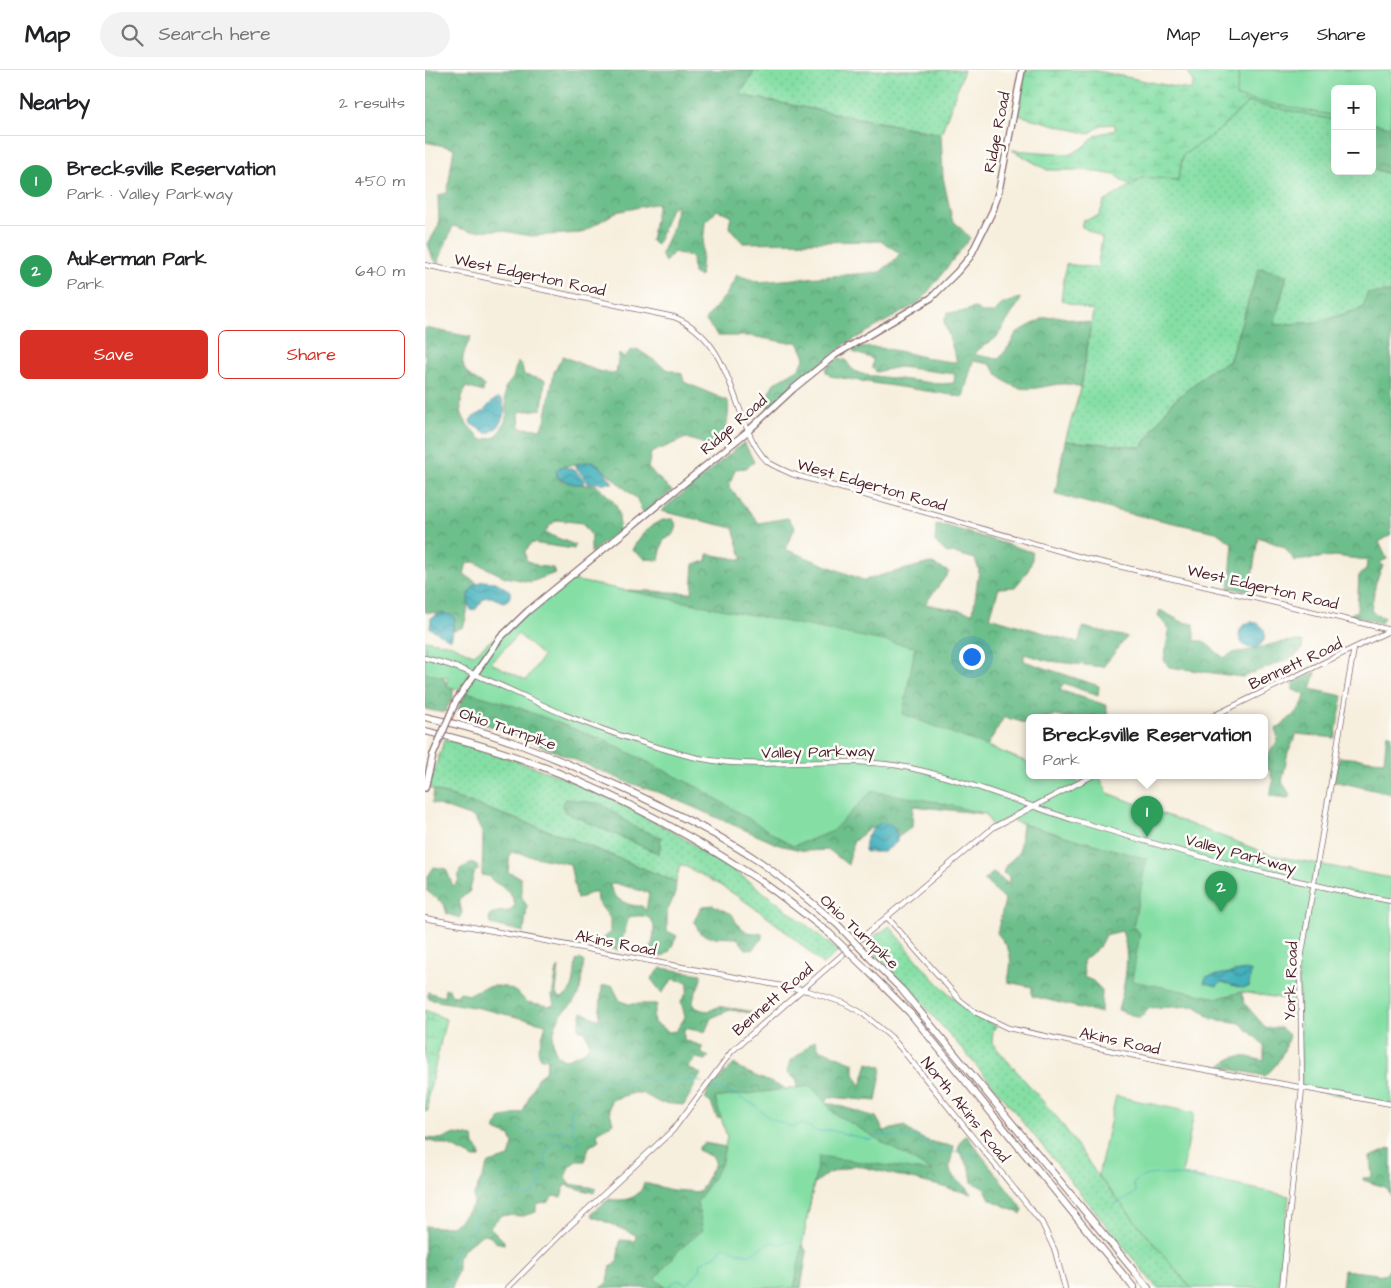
<!DOCTYPE html>
<html lang="en">
<head>
<meta charset="utf-8">
<style>
  :root { --surface:#fff; --page:#f2f2f2; --text:#202124; --muted:#757577; --line:#e0e0e0; --accent:#d93025 }
  body { margin:0; font-family:"Architects Daughter",sans-serif; background:var(--page); color:var(--text) }
  .controls { position:absolute; right:15px; top:15px; display:grid; overflow:hidden; border-radius:8px; box-shadow:0 5px 20px #0002 }
  .controls button { width:45px; height:45px; display:grid; place-items:center; padding:0; border:0; border-bottom:1px solid var(--line); background:var(--surface); color:var(--text); font:25px sans-serif }
  .you { position:absolute; left:546px; top:586px; width:18px; height:18px; margin:-12px; border:4px solid #fff; border-radius:50%; background:#1a73e8; box-shadow:0 0 0 8px #1a73e833 }
  .badge { display:grid; place-items:center; width:32px; height:32px; border-radius:50%; background:var(--accent); color:#fff; font-size:16px; font-weight:700 }
  .pin { position:absolute; translate:-50% -41px; filter:drop-shadow(0 1px 2px #0008) }
  .pin::after { content:''; position:absolute; top:26px; width:18px; height:15px; background:inherit; clip-path:polygon(0 0,100% 0,50% 100%) }
  .popup { position:absolute; left:601px; top:644px; width:242px; height:65px; box-sizing:border-box; display:grid; place-content:center; border-radius:8px; background:var(--surface); filter:drop-shadow(0 1px 4px #0005); font-size:16px; white-space:nowrap; color:var(--muted) }
  .popup b { font-size:19px; color:var(--text) }
  .popup::after { content:''; position:absolute; left:50%; top:100%; margin-left:-10px; border:10px solid transparent; border-top-color:var(--surface) }
  .list { margin:0; padding:0; list-style:none }
  h2 { display:flex; justify-content:space-between; align-items:center; height:65px; margin:0; padding:0 20px; font-size:21px }
  h2 small { font-size:16px; font-weight:400; color:var(--muted) }
  .list li { display:grid; grid-template-columns:32px 1fr auto; gap:15px; align-items:center; box-sizing:border-box; height:90px; padding:0 20px; border-top:1px solid var(--line) }
  .list b { display:block; font-size:19px; white-space:nowrap }
  .list p { margin:0; font-size:16px; white-space:nowrap; color:var(--muted) }
  .list em { font-size:16px; font-style:normal; color:var(--muted) }
  .actions { display:flex; gap:10px; padding:15px 20px }
  .actions a { flex:1; padding:11px 0; border:1px solid var(--accent); border-radius:8px; text-align:center; font-size:18px; color:var(--accent) }
  .actions .main { background:var(--accent); color:#fff }
  .icon { flex:none; width:28px; height:28px; fill:none; stroke:currentColor; stroke-width:2; stroke-linecap:round; stroke-linejoin:round }
  .map { position:relative; flex:none; width:966px; height:1218px; overflow:hidden }
  header { display:flex; align-items:center; gap:30px; box-sizing:border-box; height:70px; padding:0 25px; background:var(--surface); border-bottom:1px solid var(--line) }
  header strong { font-size:24px }
  nav { display:flex; gap:28px; margin-inline-start:auto; font-size:18px }
  .search { width:350px; height:45px; background:var(--page); display:flex; align-items:center; gap:12px; box-sizing:border-box; padding:0 18px; border-radius:28px; color:var(--muted); font-size:19px }
  main { display:flex }
  aside { flex:1; background:var(--surface) }
  .map>svg:first-child { display:block }
  .grass { fill:url(#grass-dots); stroke:#687f68 }
  .forest { fill:url(#forest-crowns); stroke:#5b6e5a; fill-rule:evenodd }
  .wetland { fill:url(#wetland-marsh); stroke:#687f68 }
  .park { fill:#85dfa5; stroke:#687f68; fill-rule:evenodd }
  .water { fill:url(#water-waves); stroke:#466874 }
  .lines { fill:none; stroke-linecap:round; stroke-linejoin:round }
  .stream { stroke:#41b0bc; stroke-width:1 }
  .tertiary-casing { stroke:#87686a; stroke-width:6 }
  .primary-casing { stroke:#87686a; stroke-width:8 }
  .motorway-casing { stroke:#87686a; stroke-width:8 }
  .tertiary { stroke:#fff; stroke-width:4.5 }
  .primary { stroke:#fff; stroke-width:5.5 }
  .motorway { stroke:#fff; stroke-width:6 }
  .primary-bridge-casing { stroke:#87686a; stroke-width:8; stroke-linecap:butt }
  .motorway-bridge-casing { stroke:#87686a; stroke-width:8; stroke-linecap:butt }
  .primary-bridge { stroke:#fff; stroke-width:5.5 }
  .motorway-bridge { stroke:#fff; stroke-width:6 }
  .labels { text-anchor:middle; stroke-width:5; stroke-linejoin:round; paint-order:stroke }
  .street-label { font-size:16px; fill:#4a1f2b; stroke:#fdfcf7 }
</style>
</head>
<body>
<header>
<strong>Map</strong>
<div class="search"><svg class="icon" aria-label="search" viewBox="0 0 24 24"><circle cx="10" cy="10" r="6"/><path d="M15 15l6 6"/></svg>Search here</div>
<nav><a>Map</a><a>Layers</a><a>Share</a></nav>
</header>
<main>
<aside>
<h2>Nearby<small>2 results</small></h2>
<ul class="list">
<li><span class="badge" style="background:#2e9e5b">1</span><div><b>Brecksville Reservation</b><p>Park · Valley Parkway</p></div><em>450 m</em></li>
<li><span class="badge" style="background:#2e9e5b">2</span><div><b>Aukerman Park</b><p>Park</p></div><em>640 m</em></li>
</ul>
<div class="actions"><a class="main">Save</a><a>Share</a></div>
</aside>
<div class="map">
<svg width="966" height="1218" viewBox="0 0 966 1218">
  <defs>
    <pattern id="grass-dots" width="8" height="8" patternUnits="userSpaceOnUse" patternTransform="scale(1.25)"><rect width="8" height="8" fill="#85dfa5"/><path d="M2 2h.1M6 6h.1" fill="none" stroke="#74bf8e" stroke-width="1.8" stroke-linecap="round"/></pattern>
    <pattern id="forest-crowns" width="20" height="18" patternUnits="userSpaceOnUse" patternTransform="scale(1.25)"><rect width="20" height="18" fill="#6cbe8a"/><path d="M2 6a3 3 0 1 1 6 0M12 15a3 3 0 1 1 6 0" fill="none" stroke="#5b9a71"/></pattern>
    <pattern id="wetland-marsh" width="20" height="14" patternUnits="userSpaceOnUse" patternTransform="scale(1.25)"><rect width="20" height="14" fill="#85dfa5"/><path d="M1 5h8M5 5V1M11 12h8M15 12V8" fill="none" stroke="#74bf8e"/></pattern>
    <pattern id="water-waves" width="16" height="10" patternUnits="userSpaceOnUse" patternTransform="scale(1.25)"><rect width="16" height="10" fill="#41b0bc"/><path d="M0 5q4-4 8 0t8 0" fill="none" stroke="#388f99"/></pattern>
  </defs>
  <rect width="100%" height="100%" fill="#fdfcf7"/>
  <filter id="ink" filterUnits="userSpaceOnUse"><feTurbulence type="fractalNoise" baseFrequency=".02" numOctaves="2"/><feDisplacementMap in="SourceGraphic" scale="10" xChannelSelector="R" yChannelSelector="G"/><feConvolveMatrix kernelMatrix="1 2 1 2 8 2 1 2 1" color-interpolation-filters="sRGB"/></filter>
  <filter id="wash" filterUnits="userSpaceOnUse"><feTurbulence type="fractalNoise" baseFrequency=".0096" numOctaves="4" result="noise"/><feDisplacementMap in="SourceGraphic" scale="20" xChannelSelector="R" yChannelSelector="G"/><feGaussianBlur stdDeviation="1.12" result="paint"/><feColorMatrix in="noise" values="0 0 0 0 0 0 0 0 0 0 0 0 0 0 0 0 0 1.4 0 .05"/><feComposite in="paint" operator="in"/></filter>
  <g filter="url(#wash)">
    <rect width="100%" height="100%" fill="#f7efde"/>
    <path class="grass" d="M330,0H539L516,64L314,25Z
      M823,32L910,50V101H947V98L966,105V223L957,221L938,238L894,252L848,255L834,198L804,292L786,300L746,334L717,377L640,371L656,318L668,241L636,230L641,194L672,198L677,168L656,156L658,150L674,146L679,132L719,107L753,110L758,85L794,60Z
      M20,669C57,681 95,691 131,705C235,745 329,810 413,881L398,895C357,855 308,819 255,794L251,812L144,768L3,718Z
      M465,856C495,894 527,936 571,956L568,961L567,973L635,1051L673,1106L766,1218H732C637,1103 548,981 441,876L445,869Z"/>
    <path class="forest" d="M0,0H330L315,25L516,64L518,107L527,149L545,168L495,232L419,275L343,338L339,332L349,313L375,298L380,287L373,272H359L326,266H293L280,250L301,225L312,205L334,212L455,202L470,190L475,183L456,171L318,173L304,157L306,145L292,140L280,153L275,207L268,203L267,187L249,182L240,192L236,184L248,157L252,134L246,138L232,175L226,171L233,133L191,142L156,163L106,166L74,160L44,161L28,156L13,193L8,189L3,174L14,155L13,128L14,125L22,123L29,78L0,72Z
      M966,6V105L947,98V31Z
      M834,198L862,205L849,255L894,252L938,238L942,223H966V465L954,472L962,489L955,492L958,496L951,512L946,540L951,545L959,547L956,553L924,545L932,541L934,505L941,500L942,490L909,486L870,491L859,477L833,467L825,521L804,518L808,474L791,462L693,441L630,424L640,371L717,377L745,334L786,300L804,292Z
      M595,228V231L572,267L553,280L550,285L574,289L585,275L591,263L619,248L631,246L666,253L656,318C626,302 596,342 565,294L548,291L538,327C494,319 449,314 405,306L401,302V298L414,288L421,290C426,300 431,303 442,305L516,314L529,313L530,304L474,297L451,302L447,298L448,289L428,282L429,279C462,272 497,291 532,292L519,251L523,242L532,243L550,238L559,243H569L577,234Z
      M0,258L46,267C33,292 34,302 59,315L58,322L41,317C29,342 39,352 57,370L71,367C88,343 79,345 80,318L88,308L92,292L97,296L99,305L120,310L117,339L94,342L95,358L115,359L120,351L129,302L138,286L172,301L191,304L194,284L199,288L205,281L212,279L242,299L257,304L259,312L303,331C305,348 300,374 284,383L277,373L261,368L226,383L223,398L247,421L218,444L212,429L168,391L135,397L131,406C141,416 158,414 171,415C188,430 198,437 193,461L166,483V465L157,453L132,450L124,456L120,463L150,475L149,479L107,473L100,481L101,490L113,496L128,498L130,503L106,512L80,507L49,492L42,493L39,504L52,513C40,526 45,541 38,557L28,561L30,549C21,543 11,543 0,542Z
      M319,372L329,392L321,398L310,399L304,417L334,453L363,448L370,458L360,479L438,510L505,493L524,502L500,534L548,543L554,500L550,489L529,483L523,484L510,472L511,455L522,456L607,482C609,497 599,506 590,517L574,518L565,547L653,573L658,557L702,567L678,597L624,591L599,584V591L674,616L673,626L639,613L634,620L681,635L683,648H638L629,645L623,648H604V654L579,647L562,676L604,693V706H639L647,709L611,728L202,520L267,523L269,494L282,491L283,484L318,490L308,458L236,441Z
      M248,449L252,456L249,464L238,471L234,490L221,489L207,480C215,465 229,448 248,449Z
      M735,540L757,552L769,554L770,571H778L799,588C809,580 817,583 829,579C845,575 860,569 877,572C879,580 874,583 867,588L817,607L744,597L739,590L744,560L733,545Z
      M0,595L15,602L22,614L28,618V627L19,643L0,639Z
      M891,602L886,619L918,626L910,668L872,664L863,682L857,712L866,726L863,728L845,726L848,712L845,701L840,697V690L853,670L851,659C862,650 879,640 880,624L868,620V613Z
      M43,619L507,716L561,744L488,736L487,757L472,768L471,761L454,754L448,759L445,758L428,772L423,795L404,780L380,781L354,775L238,724L202,712L82,661L36,647L33,639Z
      M962,664H966V724L909,711L914,687L959,691Z
      M9,720L144,768L251,812L250,824L242,842V861L252,866L244,882L236,887L225,884C230,860 236,841 204,847L194,880L176,876L173,873L185,863V848L172,831L171,821L152,829L145,794L85,782L83,802L96,808V826L102,836L99,862L65,854L64,846L72,842L85,841L90,835C85,815 74,819 63,806L57,805L58,765L50,748L7,733ZM189,813L224,823L221,841L217,836C202,836 189,830 185,815Z
      M141,729L177,734L211,758L236,767L234,784L140,742L137,735Z
      M597,754L726,780L793,928L816,922L820,934L841,958H856L864,965C859,983 854,994 840,1006L795,997C810,982 820,986 839,991V975L815,953L787,949L771,936L724,938L715,948L693,940C700,915 706,886 697,861L680,865L674,877L658,891L659,907L668,911L677,920L676,943L607,926V917L583,912C587,888 588,882 572,863L580,830L559,810L568,803L584,814V806L578,803L581,795L594,783Z
      M46,793L52,796L53,800L50,801L44,823L34,829L37,843L35,848L22,844L19,834L2,821V808L9,797L21,799L28,816L33,812L35,799Z
      M288,835L307,844L312,854L322,862L337,864V869L327,880L321,879L312,868L285,867L275,863L269,851L277,836Z
      M155,889L159,892C157,903 157,918 152,927C148,934 141,939 136,945C127,959 123,981 139,990L159,982L165,975L160,961L153,959L157,942L174,950L177,916L187,915L195,931L204,934H232L228,947L229,952L244,962L251,961L260,947L256,931L262,922L263,912L248,909L237,923L226,909L236,898L276,904C277,915 267,924 268,936C288,947 287,935 298,937C308,939 318,939 329,943L305,940L286,948L280,962L259,958V970L277,976V984L284,987L281,990L271,988L263,998L276,1004L259,1035L235,1033L217,1023H208L186,1030L184,1039L188,1053C183,1058 176,1059 172,1064L174,1070L164,1077L160,1091H151L144,1097L140,1107L145,1114L171,1118L169,1123L140,1115L136,1127L128,1126L123,1132L111,1135V1142L98,1146L76,1145L65,1157L79,1171V1174L70,1172L64,1165L58,1164L43,1175L33,1187V1199L27,1218H0V1156C30,1159 30,1157 49,1134V1125L64,1093L84,1087L88,1074L85,1066L70,1060L74,1049L98,1042L112,1008L120,1002L123,989L116,988L113,981L121,954L54,938L7,930L2,926L3,922L19,927L20,919H24L26,925L32,926L35,922L43,925C63,912 87,912 101,932L126,936L129,935L127,926L132,899L134,897L131,921V925L136,928C151,923 149,904 151,891Z
      M390,970L394,979L429,993V1004L436,1016L443,993L457,997L451,1031L405,1027L401,1032L451,1047L459,1061L480,1056C492,1070 511,1074 529,1076C528,1083 524,1093 525,1100C526,1108 542,1115 547,1124L430,1095L402,1104L389,1114L377,1174L382,1182L376,1218H176L183,1211L186,1196L192,1192L195,1170L210,1171L211,1165L167,1146V1143L184,1129C198,1132 215,1129 219,1113L247,1120L275,1122L290,1093L289,1088L273,1080L275,1076L279,1073L301,1077L312,1067L298,1047L292,1048L286,1033L280,1029L283,1020L309,994C326,1007 347,1011 366,1022L372,1020V1011L362,1002L365,991C375,985 381,977 390,970Z
      M31,1064L48,1067L49,1075L55,1082V1088H50L25,1076L0,1070V1068L15,1069Z
      M541,1065L595,1135L598,1141L596,1144L565,1129L560,1119L547,1112L545,1099L533,1080L535,1072Z
      M966,1078V1126L962,1118L938,1110V1108L947,1107L945,1087Z
      M966,1197V1218H917L919,1200L960,1205Z"/>
    <path class="wetland" d="M600,0H667L765,20L769,12L762,0H966L947,19H910V50L823,32L794,60L758,85L753,110L719,107L705,116L690,105L660,100H622L587,80L646,84L659,77L671,65L690,60V54L676,55L664,64L593,45Z
      M0,940L21,949L3,1027V1041H0Z"/>
    <path class="park" d="M815,0H966V57L947,53V19H910V46L811,27Z
      M142,509L490,577L478,644L604,693V706H639L655,712L668,706H674L683,723L846,785L966,808V1035L877,1018L873,898L867,930L816,922L793,928L707,911L715,863L708,857L722,789L580,749L567,756L561,744L512,732L447,721L406,762L368,776L274,718L183,672L87,635L21,616L23,608L0,603V570L27,575L48,585ZM93,564L118,586L101,610L66,593Z
      M386,1016L410,1044L508,1102L394,1086L369,1218H242L230,1209L254,1180L278,1160L272,1132L296,1095L302,1067L290,1028Z
      M691,1026L769,1043L757,1104L864,1126L853,1218H766L673,1106Z"/>
    <path class="water" d="M73,328L77,330L80,342L74,356L63,364L46,354L45,350C49,346 52,345 56,343C63,338 65,331 73,328Z
      M168,391L175,396L188,413H163L151,397V394Z
      M139,396L151,401L159,410L158,414H149L133,408L131,400Z
      M58,511L71,512L85,521C86,528 84,530 78,532L66,527H60L51,539L47,541C38,529 45,515 58,511Z
      M15,543L27,545L30,549L25,570L5,558L6,548Z
      M814 565a13 13 0 1 1 26 0a13 13 0 1 1-26 0Z
      M457,752C468,755 473,761 472,772L459,782H441C435,771 448,757 457,752Z
      M820,900L826,901L824,917L817,918L796,912L792,916L779,913L781,907Z"/>
    <g class="lines">
      <path class="stream" d="M286,1017L311,1025L331,1036L343,1047L362,1055L368,1057L377,1053L393,1062L404,1060L446,1070L455,1065L481,1068L489,1066L497,1070L511,1082L527,1081L553,1085
        M94,1057L111,1069L121,1062L137,1061L147,1050
        M689,1135C696,1129 706,1128 711,1122L708,1114C721,1096 763,1107 782,1111
        M18,1218C32,1207 23,1200 28,1186C33,1174 41,1166 50,1158L49,1153L52,1146L79,1123H99L102,1126L106,1125L117,1114L110,1106L122,1097L120,1084L128,1071L136,1070L146,1076L155,1072V1069L147,1062C148,1053 145,1048 146,1040L185,1009L194,1013C207,1011 215,1002 227,1012L243,1009L248,1012L265,1010L277,1012
        M241,1218L253,1210L263,1214L276,1198L275,1193L291,1185L298,1176L323,1185L347,1172L356,1174L364,1171L368,1173"/>
    </g>
  </g>
  <g filter="url(#ink)">
    <g class="lines">
      <g class="tertiary-casing">
        <path id="tertiary" d="M0,195L249,247C295,265 304,313 321,356C326,369 332,382 343,392C350,397 359,400 367,404L659,488L966,560
          M0,588C49,600 94,625 140,645C179,661 219,674 260,685C335,705 409,682 485,698C541,710 594,733 649,750C753,782 859,810 966,831
          M784,648L966,560
          M462,847L535,930L550,942L583,958L743,993L966,1034
          M0,848L383,921L419,933L437,943L466,967L479,982L617,1153L630,1181L640,1218
          M83,1218L139,1161L248,1060L307,981L433,871L569,757L667,706
          M857,1218L877,1018L875,894L929,578"/>
      </g>
      <g class="primary-casing">
        <path id="primary" d="M31,631L75,568L103,541L323,361L368,319L410,285L506,228L532,202L545,187L568,140L574,120L597,0
          M0,718L8,685"/>
      </g>
      <g class="motorway-casing">
        <path id="motorway" d="M0,647C68,661 132,688 195,717C243,739 292,763 335,792C362,811 387,833 412,854
          M0,661C117,687 225,739 325,804C352,821 378,843 404,863
          M446,889L477,920L723,1218
          M439,897L485,943L709,1218"/>
      </g>
      <use href="#tertiary" class="tertiary"/>
      <use href="#primary" class="primary"/>
      <use href="#motorway" class="motorway"/>
      <g class="primary-bridge-casing">
        <path id="primary-bridge" d="M8,685L31,631"/>
      </g>
      <g class="motorway-bridge-casing">
        <path id="motorway-bridge" d="M412,854L446,889
          M404,863L439,897"/>
      </g>
      <use href="#primary-bridge" class="primary-bridge"/>
      <use href="#motorway-bridge" class="motorway-bridge"/>
    </g>
  </g>
  <g class="labels">
    <g class="street-label">
      <text transform="translate(571 62) rotate(-79)" y="6">Ridge Road</text>
      <text transform="translate(105 204) rotate(12)" y="6">West Edgerton Road</text>
      <text transform="translate(308 354) rotate(-41)" y="6">Ridge Road</text>
      <text transform="translate(447 414) rotate(16)" y="6">West Edgerton Road</text>
      <text transform="translate(838 516) rotate(13)" y="6">West Edgerton Road</text>
      <text transform="translate(870 593) rotate(-25)" y="6">Bennett Road</text>
      <text transform="translate(83 658) rotate(19)" y="6">Ohio Turnpike</text>
      <text transform="translate(393 681) rotate(-1)" y="6">Valley Parkway</text>
      <text transform="translate(816 783) rotate(15)" y="6">Valley Parkway</text>
      <text transform="translate(435 861) rotate(43)" y="6">Ohio Turnpike</text>
      <text transform="translate(191 872) rotate(11)" y="6">Akins Road</text>
      <text transform="translate(865 911) rotate(-88)" y="6">York Road</text>
      <text transform="translate(347 929) rotate(-41)" y="6">Bennett Road</text>
      <text transform="translate(695 970) rotate(12)" y="6">Akins Road</text>
      <text transform="translate(541 1039) rotate(51)" y="6">North Akins Road</text>
    </g>
  </g>
</svg>
<div class="controls">
<button>+</button>
<button>−</button>
</div>
<div class="you"></div>
<div class="pin badge" style="left:722px;top:767px;background:#2e9e5b">1</div>
<div class="popup"><b>Brecksville Reservation</b>Park</div>
<div class="pin badge" style="left:796px;top:842px;background:#2e9e5b">2</div>
</div>
</main>
</body>
</html>
